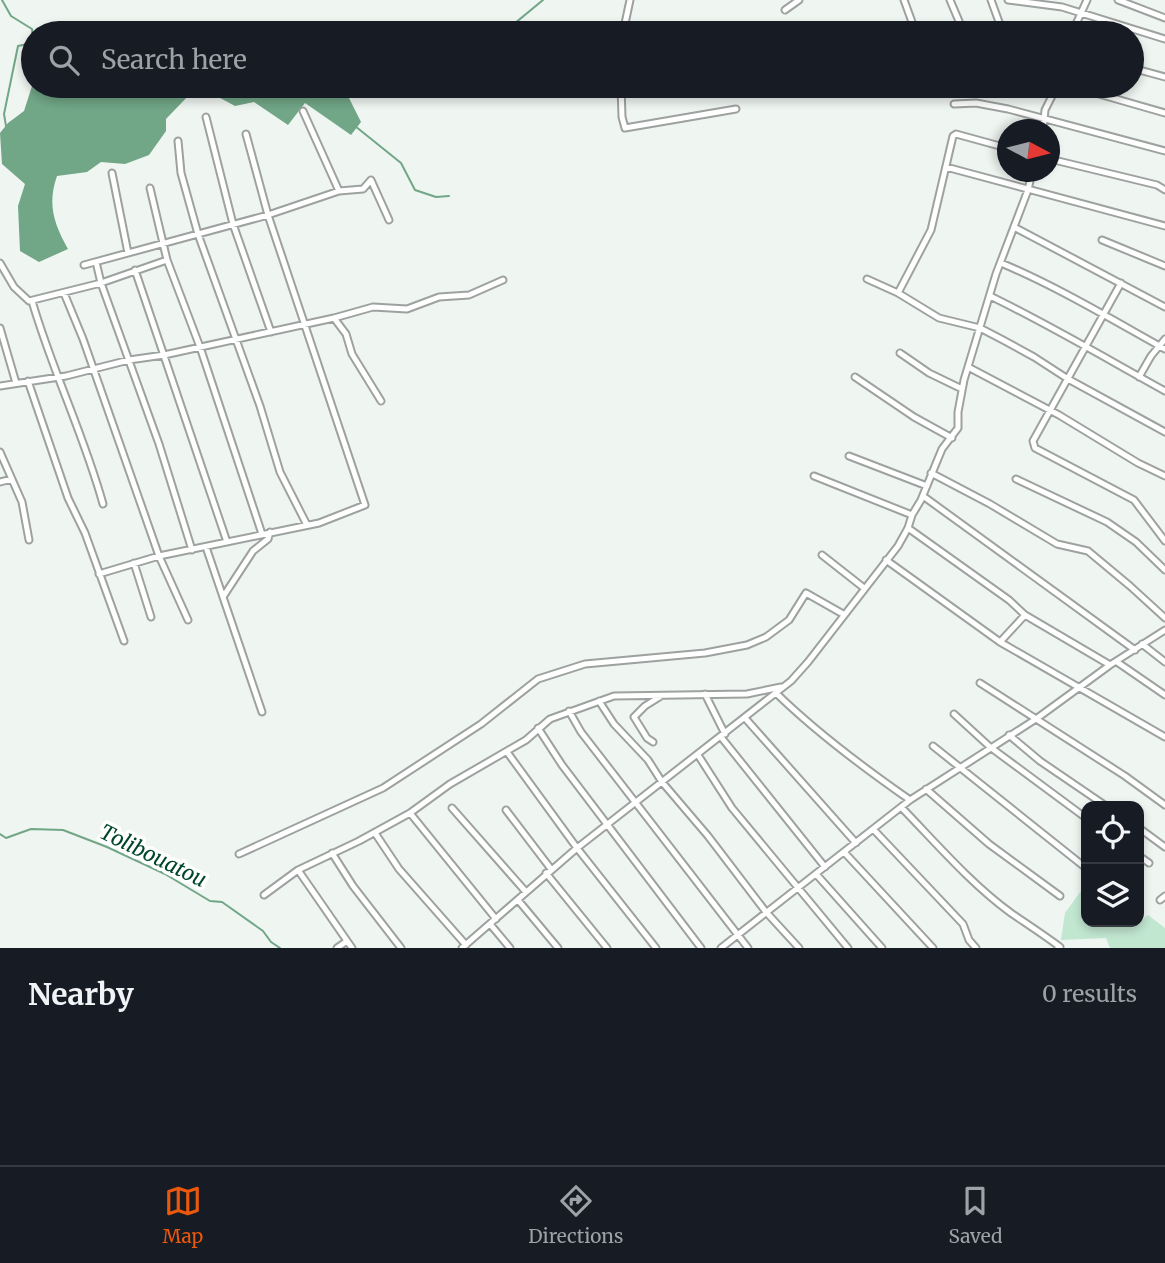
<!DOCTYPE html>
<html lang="en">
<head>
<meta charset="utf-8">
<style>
  :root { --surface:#171b24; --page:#20242c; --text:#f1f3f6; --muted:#9ea1a6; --line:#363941; --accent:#ea580c }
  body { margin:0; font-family:Merriweather,serif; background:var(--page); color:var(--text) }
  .controls { position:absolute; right:21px; bottom:21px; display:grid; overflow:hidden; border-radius:14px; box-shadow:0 4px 10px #0003 }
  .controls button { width:63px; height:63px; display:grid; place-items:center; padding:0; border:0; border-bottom:2px solid var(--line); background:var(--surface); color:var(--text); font:35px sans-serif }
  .compass { position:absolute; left:997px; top:119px; width:63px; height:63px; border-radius:50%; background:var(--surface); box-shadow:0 4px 10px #0003; rotate:97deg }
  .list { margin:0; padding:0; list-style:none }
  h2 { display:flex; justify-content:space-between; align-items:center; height:91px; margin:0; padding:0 28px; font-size:30px }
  h2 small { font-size:23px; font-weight:400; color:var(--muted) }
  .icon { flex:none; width:38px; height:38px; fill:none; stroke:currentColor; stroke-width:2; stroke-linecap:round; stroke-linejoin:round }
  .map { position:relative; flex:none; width:1165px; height:948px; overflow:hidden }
  .search { position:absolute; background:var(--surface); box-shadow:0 4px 10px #0003; left:21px; right:21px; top:21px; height:77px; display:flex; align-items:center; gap:18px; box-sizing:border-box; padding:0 24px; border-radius:38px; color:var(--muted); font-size:26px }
  .sheet { height:217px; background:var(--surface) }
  nav { display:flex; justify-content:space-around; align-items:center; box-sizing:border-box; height:98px; border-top:2px solid var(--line); background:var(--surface); font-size:19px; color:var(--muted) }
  nav a { display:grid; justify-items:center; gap:4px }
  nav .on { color:var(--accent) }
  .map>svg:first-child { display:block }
  .green { fill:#c2e7d1 }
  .water { fill:#71a687 }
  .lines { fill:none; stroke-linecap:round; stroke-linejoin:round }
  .stream { stroke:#71a687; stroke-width:2 }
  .minor-casing { stroke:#9da29f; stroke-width:9 }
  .minor { stroke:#fff; stroke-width:5 }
  .labels { text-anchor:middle; stroke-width:7; stroke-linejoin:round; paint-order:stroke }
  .water-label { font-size:21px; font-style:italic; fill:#00472a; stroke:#fff }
</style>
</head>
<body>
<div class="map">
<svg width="1165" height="948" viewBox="0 0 1165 948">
  <rect width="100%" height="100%" fill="#eff5f1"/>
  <path class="green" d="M1086,884V922H1123L1133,928L1148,915L1165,928V948H1110L1106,938L1061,940L1065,913Z"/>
  <path class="water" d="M33,83V86H346L349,98L361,122L351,135L305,103L288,125L254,102L235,106L209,92L190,94L166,119V131L149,155L125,164L101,162L87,172L57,176C47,204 54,224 68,249L39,262L20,251L18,206L25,184L2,164L0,133L8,123L24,111Z"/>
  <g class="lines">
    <path class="stream" d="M2,0L11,16L32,29L33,37
      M503,33L543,0
      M6,126L4,114L18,46L33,43
      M355,126L401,163L415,190L436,197L449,196
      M0,834L6,838L31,829L63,830L107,847L165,874L210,901L222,902L263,931L271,942L280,948"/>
    <g class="minor-casing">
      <path id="minor" d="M904,0L916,33
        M950,0L964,33
        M991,0L1003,33
        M1008,0L1062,7L1165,39
        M1118,0L1165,18
        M785,10L799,0
        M623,33L630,0
        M1072,33L1087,0
        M1132,68L1165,77
        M621,86L622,117L625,128L736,109
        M1071,86L1165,113
        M954,104L976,103L1008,109L1165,151
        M303,111L339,191
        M206,117L233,224L271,332
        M1043,130L1045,110L1057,86
        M178,141L181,173L198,234L260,406L280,472L307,525
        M1050,159L1157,185L1165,190
        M946,167L1165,226
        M112,173L128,253
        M150,188L167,260L200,347L262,534
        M1014,227L1165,307
        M1102,240L1165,266
        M96,262L101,283L159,444L192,550
        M0,263L14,287L29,301L101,283L167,260
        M1001,263C1058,287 1111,319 1165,349
        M84,265L268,215L339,191L363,189L371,180L389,220
        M135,270L227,542
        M867,279L898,293L939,318L980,328L1003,340L1034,357L1068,379L1165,432
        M1121,283L1033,441L1035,448L1134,500L1165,541
        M64,293L83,339L159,556L188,620
        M898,293L931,230L953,136L956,134L1007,148
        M990,296C1050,325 1107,359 1165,391
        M32,301C52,370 84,435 103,504
        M334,318L346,334L352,354L381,401
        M0,328L16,383
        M900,353L929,373L962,389
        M968,367L1059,415L1138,463L1165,476
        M855,377L914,417L952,438
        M1139,377L1151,356L1165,339
        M28,381L68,498L85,533L124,641
        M0,386L66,376L129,360L164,355L334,318L373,307L407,309L439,297L469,295L503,280
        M0,452L22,502L29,540
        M849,456L927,486
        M931,473L990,504L1057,544L1088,551L1130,586L1165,618
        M814,476L912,515
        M1016,479L1107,522L1136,542L1165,570
        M0,482L12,479
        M923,496L1135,650
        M908,528L1009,600L1025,615L1110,665
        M206,547L262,712
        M822,555L864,588
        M886,560L1000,642L1165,737
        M134,563L151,617
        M99,574L159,556L319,523L365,505L268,215L246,134
        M223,597L253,551L268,539L270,532
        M1000,642L1025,615
        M1142,644L1165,662
        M1117,662L1165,695
        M980,683L1125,776L1165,805
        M776,693C817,733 864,768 910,800
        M705,694L725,734
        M599,701L614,724L648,760L662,782L708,836L766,912L799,948
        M569,711L581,732L748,948
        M954,714L990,747L1086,818
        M745,718L856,843
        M538,728L562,765L701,948
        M1009,735L1040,761L1106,806
        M721,737L825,867
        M653,742L647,738L634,717L645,706L661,696
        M933,746L1086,868
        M507,752L577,848L656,948
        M698,755L732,808L848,948
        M926,789L989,844L1060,896
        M901,807C936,843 970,883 1011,913C1027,924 1044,935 1060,947L1058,948
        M452,808L526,892
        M506,810L551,869
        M410,813L496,919
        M1139,828L1165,847
        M873,829L963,924L969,940L976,948
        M375,833L399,869L466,945
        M844,852L933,948
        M332,853L353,886L401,948
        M239,854L383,788L481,724L538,679L585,664L705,653L747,645L766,637L789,620L806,593L843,614
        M1139,856L1149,863
        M298,870L352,948
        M546,873L607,948
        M816,874L882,948
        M264,895L298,870L359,841L410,813L450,784L526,740L550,719L614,696L747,694L781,687
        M518,900L558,948
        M1160,900L1165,896
        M490,924L510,948
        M337,948L347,941
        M462,948L577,848L791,681L808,662L898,546L908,528L912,515L921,500L942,449L958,428V412L964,380L996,274L1028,190L1032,172
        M721,948L910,800L1036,719L1110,665L1165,630"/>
    </g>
    <use href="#minor" class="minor"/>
  </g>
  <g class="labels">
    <g class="water-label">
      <text transform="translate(153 856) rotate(26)" y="7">Tolibouatou</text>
    </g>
  </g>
</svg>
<div class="controls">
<button><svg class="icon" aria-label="locate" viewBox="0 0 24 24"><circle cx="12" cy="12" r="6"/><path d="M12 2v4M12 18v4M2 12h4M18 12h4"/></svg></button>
<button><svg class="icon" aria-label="layers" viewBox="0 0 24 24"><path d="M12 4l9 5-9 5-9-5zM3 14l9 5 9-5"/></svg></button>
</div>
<svg class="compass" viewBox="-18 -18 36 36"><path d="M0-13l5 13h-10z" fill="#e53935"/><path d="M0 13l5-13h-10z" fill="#9ea1a6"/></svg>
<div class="search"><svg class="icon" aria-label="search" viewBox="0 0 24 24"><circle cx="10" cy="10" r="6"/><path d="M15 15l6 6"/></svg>Search here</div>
</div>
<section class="sheet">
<h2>Nearby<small>0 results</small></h2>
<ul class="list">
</ul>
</section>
<nav>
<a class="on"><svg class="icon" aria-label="map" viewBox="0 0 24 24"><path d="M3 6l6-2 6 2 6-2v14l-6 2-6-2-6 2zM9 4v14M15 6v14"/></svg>Map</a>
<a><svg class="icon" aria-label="directions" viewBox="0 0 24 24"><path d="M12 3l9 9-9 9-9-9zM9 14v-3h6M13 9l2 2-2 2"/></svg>Directions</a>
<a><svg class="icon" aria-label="saved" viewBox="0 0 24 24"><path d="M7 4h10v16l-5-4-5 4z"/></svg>Saved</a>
</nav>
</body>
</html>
